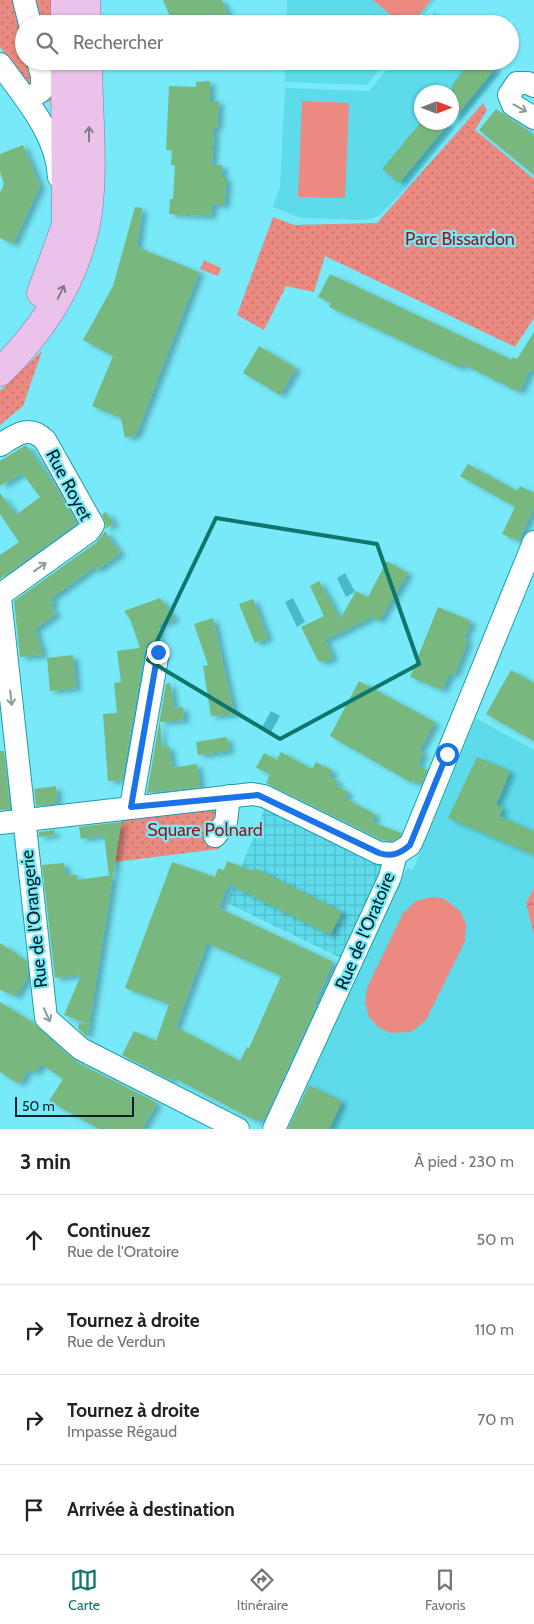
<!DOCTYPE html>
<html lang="fr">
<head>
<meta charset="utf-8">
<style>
  :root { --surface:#fff; --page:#f6f6f6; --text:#222; --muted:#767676; --line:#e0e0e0; --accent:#0f766e }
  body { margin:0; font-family:Cabin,sans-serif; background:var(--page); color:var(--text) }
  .compass { position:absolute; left:414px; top:85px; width:45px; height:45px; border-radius:50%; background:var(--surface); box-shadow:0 1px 4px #0004; rotate:90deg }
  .scale { position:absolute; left:15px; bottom:12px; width:119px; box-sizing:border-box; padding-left:5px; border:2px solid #002125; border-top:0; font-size:14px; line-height:18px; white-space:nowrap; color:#002125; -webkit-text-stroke:4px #78e9f8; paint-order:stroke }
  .stop { position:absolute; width:15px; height:15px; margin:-11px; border:4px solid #1a73e8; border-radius:50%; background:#fff }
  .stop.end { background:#1a73e8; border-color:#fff; box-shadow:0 1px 5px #0008 }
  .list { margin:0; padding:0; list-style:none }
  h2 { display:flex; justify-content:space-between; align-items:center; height:65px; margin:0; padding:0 20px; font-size:21px }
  h2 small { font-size:16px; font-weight:400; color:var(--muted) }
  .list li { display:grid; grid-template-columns:32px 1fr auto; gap:15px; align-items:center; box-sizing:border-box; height:90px; padding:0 20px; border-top:1px solid var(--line) }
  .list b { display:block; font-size:19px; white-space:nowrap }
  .list p { margin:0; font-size:16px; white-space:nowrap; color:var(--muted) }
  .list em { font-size:16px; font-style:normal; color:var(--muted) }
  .icon { flex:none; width:28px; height:28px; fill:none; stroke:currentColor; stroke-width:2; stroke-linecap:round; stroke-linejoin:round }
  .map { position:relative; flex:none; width:534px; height:1129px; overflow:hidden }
  .search { position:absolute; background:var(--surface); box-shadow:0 1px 4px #0004; left:15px; right:15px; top:15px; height:55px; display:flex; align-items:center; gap:12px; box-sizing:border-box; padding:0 18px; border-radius:28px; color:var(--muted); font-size:19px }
  .sheet { height:425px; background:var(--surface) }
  nav { display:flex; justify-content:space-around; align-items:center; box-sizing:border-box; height:70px; border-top:1px solid var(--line); background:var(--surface); font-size:14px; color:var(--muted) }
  nav a { display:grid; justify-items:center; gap:2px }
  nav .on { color:var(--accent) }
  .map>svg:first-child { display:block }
  .built { fill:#5edbeb; fill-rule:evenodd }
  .industrial { fill:url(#industrial-grid) }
  .grass { fill:url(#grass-dots) }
  .forest { fill:url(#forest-crowns) }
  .pitch { fill:#ea8a80 }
  .water { fill:#47bac8 }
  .building { fill:#78b77e; fill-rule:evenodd; filter:url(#shadow) }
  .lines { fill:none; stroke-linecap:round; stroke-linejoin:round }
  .minor-casing { stroke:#1a9eac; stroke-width:24 }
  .major-casing { stroke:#8f709c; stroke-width:29 }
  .minor { stroke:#fff; stroke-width:22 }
  .major { stroke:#eac2ea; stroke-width:28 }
  .oneway { stroke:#8c9b9d }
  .oneway2 { stroke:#817a91 }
  .route { stroke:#1a73e8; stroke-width:6 }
  .marked { fill:none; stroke:#0f766e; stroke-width:4; stroke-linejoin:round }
  .labels { text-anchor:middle; stroke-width:4.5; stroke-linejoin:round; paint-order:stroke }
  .park-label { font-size:18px; fill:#95181a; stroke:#78e9f8 }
  .street-label { font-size:18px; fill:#002125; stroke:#78e9f8 }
</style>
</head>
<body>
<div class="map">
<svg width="534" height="1129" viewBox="0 0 534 1129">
  <defs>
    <pattern id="industrial-grid" width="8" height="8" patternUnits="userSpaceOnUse" patternTransform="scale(1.25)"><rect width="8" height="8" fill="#5edbeb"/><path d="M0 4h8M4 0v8" fill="none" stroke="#50bcc9"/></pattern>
    <pattern id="grass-dots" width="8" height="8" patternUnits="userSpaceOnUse" patternTransform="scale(1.25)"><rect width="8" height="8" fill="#ea8a80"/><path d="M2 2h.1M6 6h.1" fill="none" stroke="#bb7069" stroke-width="1.8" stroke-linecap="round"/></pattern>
    <pattern id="forest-crowns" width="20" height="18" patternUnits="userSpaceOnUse" patternTransform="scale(1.25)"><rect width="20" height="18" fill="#ea8a80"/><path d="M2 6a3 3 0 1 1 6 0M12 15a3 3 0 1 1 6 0" fill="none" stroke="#bb7069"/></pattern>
    <filter id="shadow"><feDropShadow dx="5.5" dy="3" stdDeviation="2.5" flood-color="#0004"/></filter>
  </defs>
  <rect width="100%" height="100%" fill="#78e9f8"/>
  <path class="built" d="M287,0H436L417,24H287Z
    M435,11L445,20L450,24H425Z
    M286,61H386L367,85L285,82Z
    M394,61H491L502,71L400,194L380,215L366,220L301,218L273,207L280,187L285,88L369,91ZM422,92H452V122H422Z
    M476,718L534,750V888L526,903L534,935V1129H286L407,868L413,870Z"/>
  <path class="industrial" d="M265,808L387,865L345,960L227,903Z"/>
  <path class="grass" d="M0,0H55V24H24V61H56L57,99L41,104L0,47Z
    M483,103L487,110L475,130L534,179V318L515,347L325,256L314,292L286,286L264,330L237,315L273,217L294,225L377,223Z
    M42,351L23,406L0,425V391Z
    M241,803L228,840L218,849L115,862L122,818Z"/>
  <path class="forest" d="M534,888V935L526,903Z"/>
  <path class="pitch" d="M373,0H431L412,24H401Z
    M302,101L349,103L345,198L298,197Z
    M204,260L221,268L218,276L200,269Z
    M431,897L443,898L460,911L466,924L465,941L426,1020L411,1032L391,1033L378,1027L369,1017L365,1003L367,988L403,913L416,901Z"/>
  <path class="water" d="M345,573L355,592L346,597L337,578Z
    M293,598L305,622L297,627L285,602Z
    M271,711L280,716L270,734L261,729Z"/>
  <path class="building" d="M163,0H222L231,24H173Z
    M451,61H484L494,70L452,121V85L463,71Z
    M210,81V101H219L217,128L214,127L212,165H222V178H227L224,205L212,204L211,216L169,214L170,199H173L175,165H171L172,150H166L169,86L196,87V82Z
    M496,109L534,135V175L479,130Z
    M421,122H450L399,183L382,169Z
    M23,145L40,186L13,244L0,238V193L4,184L0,172V154Z
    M135,207L142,208L137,247L199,272L136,435L125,438L121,418L92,406L113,356L83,340L113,286Z
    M330,274L512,360L513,357L517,359L534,332V372L530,370L519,392L462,364L460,368L329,307L331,303L318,297Z
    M259,346L296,368L280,395L243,373Z
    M26,445L56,487L77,523L0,579V555L19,542L0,514V493L16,515L40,497L22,473L0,486V461Z
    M468,464L517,491L520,486L534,493V508L518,541L502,534L515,507L460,476Z
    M106,512L114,523L105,529L106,525L102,514Z
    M105,531L120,553L97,570L94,567L50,599L54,603L50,606L56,614L35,629L43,655L20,657L14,601L97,542Z
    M387,561L408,573L379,621L372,617L325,640L333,657L324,662L318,661L301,627L324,616L310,586L319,581L340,619L356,591L368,597Z
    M160,598L175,619L160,624L158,639L148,643L145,649L122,780L108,781L103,714L117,713L114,683L121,682L117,651L140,648L130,619L124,611Z
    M253,599L268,638L255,643L239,604Z
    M438,607L471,621L464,639L468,640L454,675L450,673L442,690L410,677Z
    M213,618L234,714L211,716L203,666L208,665L194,624Z
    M73,655L76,688L50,691L47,658Z
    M511,670L534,683V741L486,714Z
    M359,681L435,722L419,751L423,753L418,766L427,770L421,785L413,781L412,783L330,736Z
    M170,683L174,708L183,707L184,720L160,722L162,747L169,746L172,768L197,764L200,787L147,793L166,684Z
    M227,737L229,751L198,755L196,742Z
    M0,751H4L10,809L0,810Z
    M281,752L312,769L316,762L333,771L329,777L338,781L335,785L348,792L345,798L376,815L372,822L401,833L400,836L392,841L382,840L266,783L270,774L256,768L264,753L277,760Z
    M477,757L510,771L496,805L503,808L499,816L534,831V855L448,818Z
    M56,786L57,803L36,806L34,789Z
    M121,822L113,875H109L104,835L81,839L79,827Z
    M55,830L54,835L39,837V832Z
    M227,861L253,871L255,868L342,912L330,935L228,884L219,908L333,962L315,1003L317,1004L265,1118L256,1121L172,1077L170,1080L122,1055L134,1031L156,1041L169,1004L125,988L172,862L215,877L218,868L224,870ZM207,943L281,976L249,1048L247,1047L240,1061L176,1027Z
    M64,863L66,875H77V880L113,875L87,1037L78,1028L79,1023L88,1024L64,1015L81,975L55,978L42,865Z
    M0,943L27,961L28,977L16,996L0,990Z
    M0,1002L35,1024L75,1061L157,1103L142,1129H99L49,1101L63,1079L41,1064L35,1073L29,1069L19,1084L0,1072Z
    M309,1085L342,1101L329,1129H288Z"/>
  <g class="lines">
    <g class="minor-casing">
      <path id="minor" d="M24,0L30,24
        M0,64C24,97 57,134 59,177
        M534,86L528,83H517L509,95L513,105L534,118
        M27,100L42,90V76L38,61
        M0,445C16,435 29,424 45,440L93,525L89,531L0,595
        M0,598L46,1018L81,1049L238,1129
        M131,807L158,652
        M0,823L252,794L264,796L379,853L396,854
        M215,836L226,822L229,796
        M274,1129L390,877L396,854L410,845L415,834L534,542"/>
    </g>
    <g class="major-casing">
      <path id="major" d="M65,0V24
        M86,0L87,24
        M41,293L66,225L65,61
        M0,372C41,332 72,286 85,229C96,181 88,112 88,61"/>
    </g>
    <use href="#minor" class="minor"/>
    <use href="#major" class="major"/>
  </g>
  <defs><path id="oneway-shaft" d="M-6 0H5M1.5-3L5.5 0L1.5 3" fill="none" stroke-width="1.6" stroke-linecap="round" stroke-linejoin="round" transform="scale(1.25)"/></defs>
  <g class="oneway">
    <use href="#oneway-shaft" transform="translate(520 108) rotate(29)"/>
    <use href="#oneway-shaft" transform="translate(40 567) rotate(-36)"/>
    <use href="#oneway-shaft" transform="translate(11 698) rotate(84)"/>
    <use href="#oneway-shaft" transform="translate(47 1015) rotate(65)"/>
  </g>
  <g class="oneway2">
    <use href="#oneway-shaft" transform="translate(89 134) rotate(-90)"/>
    <use href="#oneway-shaft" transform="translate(61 292) rotate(-64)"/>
  </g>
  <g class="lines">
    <path class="route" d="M158,652L131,807L258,795L379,853C391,857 400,854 410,845L447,754"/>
  </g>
  <path class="marked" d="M216,518L377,544L419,664L280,739L148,660Z"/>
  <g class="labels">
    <g class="park-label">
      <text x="460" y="245">Parc Bissardon</text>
      <text x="205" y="836">Square Polnard</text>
    </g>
    <g class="street-label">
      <text transform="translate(69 485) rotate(62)" y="6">Rue Royet</text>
      <text transform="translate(34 919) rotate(-96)" y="6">Rue de l'Orangerie</text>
      <text transform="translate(365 931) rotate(-67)" y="6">Rue de l'Oratoire</text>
    </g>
  </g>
</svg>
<svg class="compass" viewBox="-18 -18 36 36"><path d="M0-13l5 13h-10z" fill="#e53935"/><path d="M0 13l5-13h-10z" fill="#767676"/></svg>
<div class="scale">50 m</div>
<div class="stop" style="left:447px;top:754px"></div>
<div class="stop end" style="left:158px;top:652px"></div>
<div class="search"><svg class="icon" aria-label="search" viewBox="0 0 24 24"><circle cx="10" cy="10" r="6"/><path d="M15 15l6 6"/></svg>Rechercher</div>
</div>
<section class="sheet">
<h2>3 min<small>À pied · 230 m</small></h2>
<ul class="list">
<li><svg class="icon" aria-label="ahead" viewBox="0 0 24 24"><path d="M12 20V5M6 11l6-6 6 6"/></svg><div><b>Continuez</b><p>Rue de l'Oratoire</p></div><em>50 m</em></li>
<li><svg class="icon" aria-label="right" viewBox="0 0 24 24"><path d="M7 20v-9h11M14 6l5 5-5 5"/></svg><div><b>Tournez à droite</b><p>Rue de Verdun</p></div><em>110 m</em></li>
<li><svg class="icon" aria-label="right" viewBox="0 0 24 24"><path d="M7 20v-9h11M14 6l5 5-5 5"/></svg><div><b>Tournez à droite</b><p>Impasse Régaud</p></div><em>70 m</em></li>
<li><svg class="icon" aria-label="arrive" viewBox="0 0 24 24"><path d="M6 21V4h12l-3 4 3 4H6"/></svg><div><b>Arrivée à destination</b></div></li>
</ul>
</section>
<nav>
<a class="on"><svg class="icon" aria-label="map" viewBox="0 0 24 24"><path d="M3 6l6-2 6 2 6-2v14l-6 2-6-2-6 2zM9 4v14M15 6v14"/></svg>Carte</a>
<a><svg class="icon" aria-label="directions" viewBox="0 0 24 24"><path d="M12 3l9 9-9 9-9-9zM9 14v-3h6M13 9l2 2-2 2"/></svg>Itinéraire</a>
<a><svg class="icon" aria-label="saved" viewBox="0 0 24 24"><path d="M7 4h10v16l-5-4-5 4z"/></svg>Favoris</a>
</nav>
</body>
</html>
